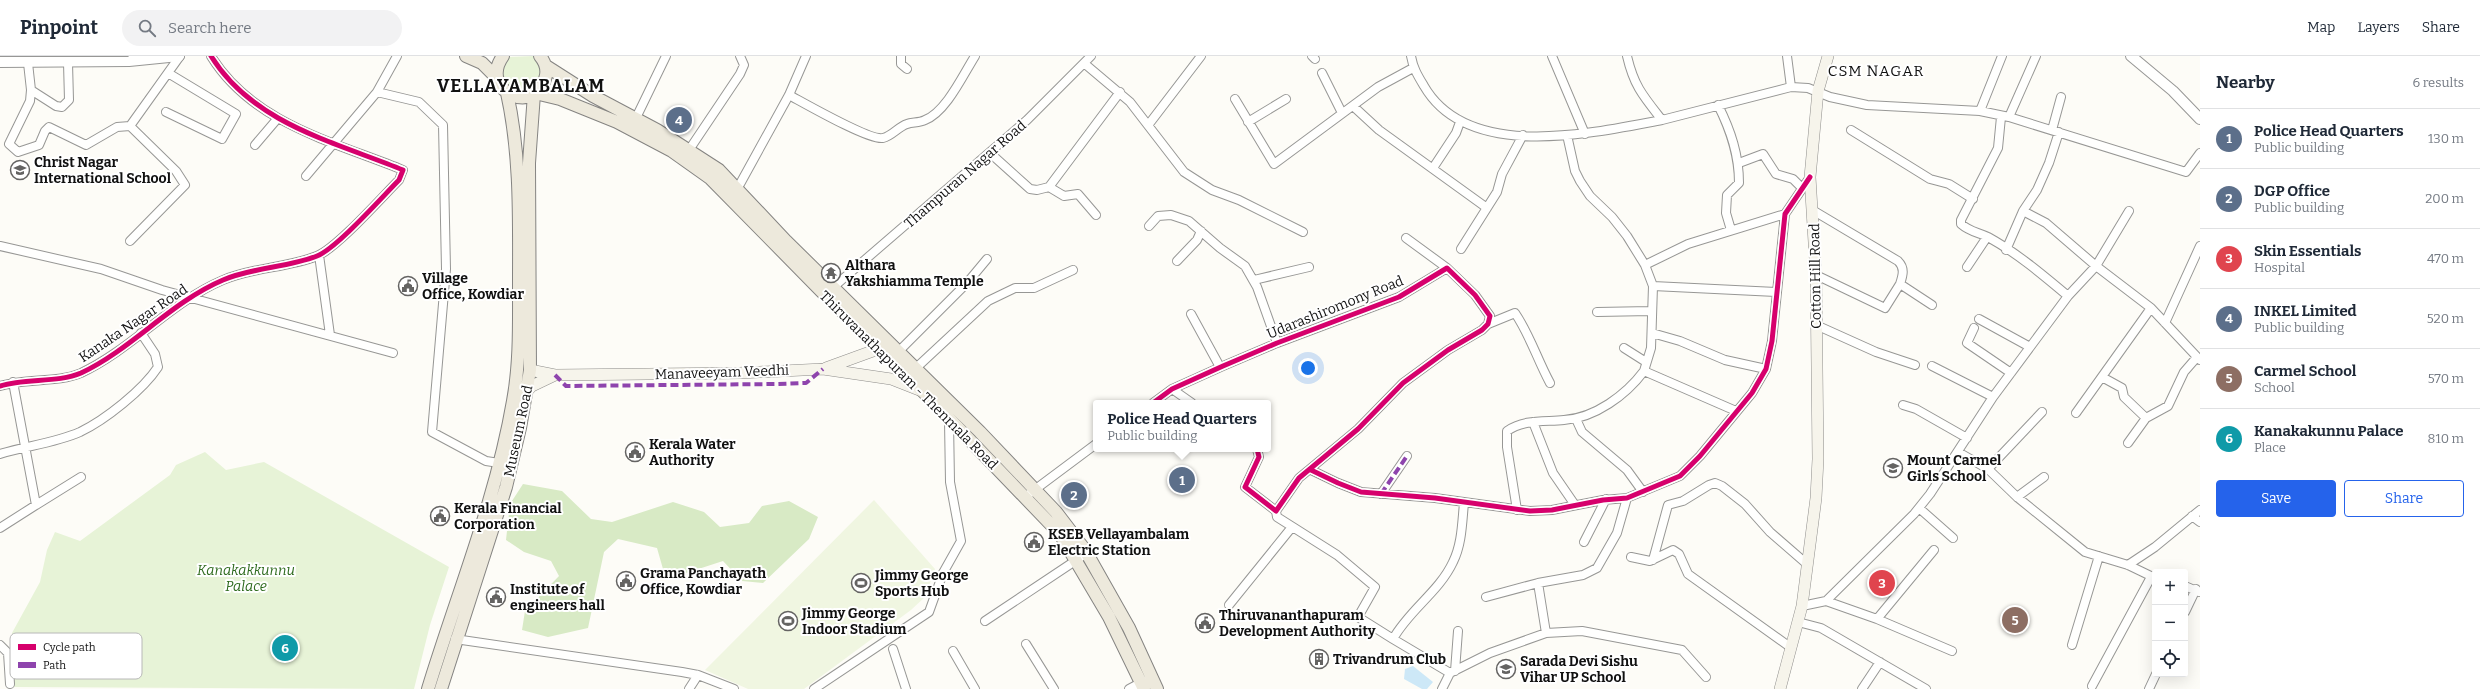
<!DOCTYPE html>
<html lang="en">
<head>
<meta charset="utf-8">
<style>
  :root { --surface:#fff; --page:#f2f2f3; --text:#1f2937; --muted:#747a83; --line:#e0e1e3; --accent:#2563eb }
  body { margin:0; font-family:Bitter,serif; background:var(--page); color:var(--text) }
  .controls { position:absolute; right:12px; bottom:12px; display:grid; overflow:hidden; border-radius:4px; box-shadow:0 4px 16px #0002 }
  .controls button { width:36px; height:36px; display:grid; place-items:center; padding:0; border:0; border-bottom:1px solid var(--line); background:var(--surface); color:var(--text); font:20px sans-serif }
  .you { position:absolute; left:1308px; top:312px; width:14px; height:14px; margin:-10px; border:3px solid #fff; border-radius:50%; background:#1a73e8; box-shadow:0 0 0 6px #1a73e833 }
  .badge { display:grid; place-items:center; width:26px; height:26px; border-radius:50%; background:var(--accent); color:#fff; font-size:13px; font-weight:700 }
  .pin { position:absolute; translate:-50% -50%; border:2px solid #fff; box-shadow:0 1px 4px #0006 }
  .popup { position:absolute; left:1093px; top:344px; width:178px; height:52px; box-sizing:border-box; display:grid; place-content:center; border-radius:4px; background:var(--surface); filter:drop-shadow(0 1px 3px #0005); font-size:13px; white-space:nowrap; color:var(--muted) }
  .popup b { font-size:15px; color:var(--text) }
  .popup::after { content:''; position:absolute; left:50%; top:100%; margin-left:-8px; border:8px solid transparent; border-top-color:var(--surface) }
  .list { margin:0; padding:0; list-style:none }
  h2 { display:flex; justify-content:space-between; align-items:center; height:52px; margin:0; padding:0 16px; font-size:17px }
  h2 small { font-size:13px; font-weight:400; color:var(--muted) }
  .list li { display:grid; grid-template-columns:26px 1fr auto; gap:12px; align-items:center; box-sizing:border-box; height:60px; padding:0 16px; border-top:1px solid var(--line) }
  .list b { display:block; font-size:15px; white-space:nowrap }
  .list p { margin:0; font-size:13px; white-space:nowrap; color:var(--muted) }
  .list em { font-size:13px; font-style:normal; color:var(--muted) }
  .actions { display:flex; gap:8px; padding:12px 16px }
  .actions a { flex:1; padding:9px 0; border:1px solid var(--accent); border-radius:4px; text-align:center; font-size:14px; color:var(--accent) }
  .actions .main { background:var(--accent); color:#fff }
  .icon { flex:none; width:22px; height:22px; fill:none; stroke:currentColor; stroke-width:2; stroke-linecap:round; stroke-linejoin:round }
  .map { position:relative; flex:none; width:2200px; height:633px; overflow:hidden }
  header { display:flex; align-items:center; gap:24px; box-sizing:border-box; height:56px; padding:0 20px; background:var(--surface); border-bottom:1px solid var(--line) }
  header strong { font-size:19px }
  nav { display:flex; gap:22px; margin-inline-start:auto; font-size:14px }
  .search { width:280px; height:36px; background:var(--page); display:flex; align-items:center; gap:10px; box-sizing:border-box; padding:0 14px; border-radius:22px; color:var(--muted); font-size:15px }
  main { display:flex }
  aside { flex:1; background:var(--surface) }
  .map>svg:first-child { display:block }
  .green { fill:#e7f3d7 }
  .forest { fill:#d8eac5 }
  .pitch { fill:#f0f6e1 }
  .water { fill:#cde8f7 }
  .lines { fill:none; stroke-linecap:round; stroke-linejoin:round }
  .minor-casing { stroke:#979795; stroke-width:10 }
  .tertiary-casing { stroke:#979795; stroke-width:12 }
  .secondary-casing { stroke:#8e8d8b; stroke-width:12 }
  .primary-casing { stroke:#858482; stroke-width:14 }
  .minor { stroke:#fffffe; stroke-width:8 }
  .tertiary { stroke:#fffffe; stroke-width:10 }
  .secondary { stroke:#f6f4eb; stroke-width:11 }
  .primary { stroke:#ede9dc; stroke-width:12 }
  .quiet { stroke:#8e44ad; stroke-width:4; stroke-dasharray:8 4; stroke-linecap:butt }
  .cycleway-casing { stroke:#fff; stroke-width:8 }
  .cycleway { stroke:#d6006c; stroke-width:5 }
  .labels { text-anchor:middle; stroke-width:4; stroke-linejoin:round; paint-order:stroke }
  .poi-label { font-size:14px; font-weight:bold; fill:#111; stroke:#fff; text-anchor:start }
  .street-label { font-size:14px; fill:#111; stroke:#fff }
  .park-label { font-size:14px; font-style:italic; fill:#2f6b1f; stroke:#fff }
  .neighbourhood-label { font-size:15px; letter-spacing:1px; fill:#111; stroke:#fff }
  .district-label { font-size:18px; font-weight:bold; letter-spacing:1px; fill:#111; stroke:#fff }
  .key { fill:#fff; stroke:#b8b8b8; stroke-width:1 }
  .key-label { font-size:11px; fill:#111 }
</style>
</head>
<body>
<header>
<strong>Pinpoint</strong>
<div class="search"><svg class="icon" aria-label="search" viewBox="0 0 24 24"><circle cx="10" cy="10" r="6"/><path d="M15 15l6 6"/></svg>Search here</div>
<nav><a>Map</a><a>Layers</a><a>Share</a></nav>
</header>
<main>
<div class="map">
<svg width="2200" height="633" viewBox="0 0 2200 633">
  <rect width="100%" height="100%" fill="#fdfcf7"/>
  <path class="green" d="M533,0L537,4L541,17C538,31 518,45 506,30C503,27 502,20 500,15L508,1Z
    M205,396L226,414L264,406L449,511L430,569L414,633L14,631L12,577L40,526L47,494L55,476L80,485L170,419L176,409Z"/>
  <path class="forest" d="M523,428L562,435L591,463L612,466L673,446L704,456L720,471L749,467L762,450L789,445L818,461L809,483L763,527L742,525L723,505L680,519L663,513L657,492L618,483L604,496L588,572L548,581L522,574L525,555L559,520L551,505L524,496L506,484L510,448Z"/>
  <path class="pitch" d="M874,444L935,513L925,541L911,554L804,633H748L705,614Z"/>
  <path class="water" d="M1413,610L1433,626L1427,633H1422L1404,623L1405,613Z"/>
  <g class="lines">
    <g class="minor-casing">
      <path id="minor" d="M901,0V8L907,13
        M1312,0L1315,3
        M1411,0C1413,12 1418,20 1424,30C1468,106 1592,77 1662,64
        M1552,0L1585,78
        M1627,0C1634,30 1643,40 1662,64L1791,31L1808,32L1830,41L1867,49L1980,55L2009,61L2186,116L2200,97
        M1787,0L1791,31
        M28,7L31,34L56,50L62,51L69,44L68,7
        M1085,8L1130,46L1184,116L1212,134L1239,144L1303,176
        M1322,17L1342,57
        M31,34L30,45L9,88L18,96L39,89L45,75L49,71L86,89L117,71L130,70
        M377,36L419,46L443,69L446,213L432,376L486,405L499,407
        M789,39C804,47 870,85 883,82C892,80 898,71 907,68C912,66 919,67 925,64C946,56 963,19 975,0
        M1235,43L1274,108L1378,31L1413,12
        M1718,49C1731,75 1739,99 1739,127L1727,139L1726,157L1731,174
        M1353,50L1379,74L1487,152
        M1980,55L2002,0
        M166,56L222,83L236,58L168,17
        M2001,61L1998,92L1961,164V168C1970,176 1978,176 1988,181C2017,197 2043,219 2068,240
        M2009,61L2036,0
        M635,64L666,0
        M1248,66L1286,43
        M1149,68L1201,0
        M1851,74L1930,123L1949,128L1973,143
        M2052,74L2061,41
        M1567,79L1575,115L1580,125L1590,140L1612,161L1627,180L1645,209L1653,230L1651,292L1644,315L1736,355
        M255,89L278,62
        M689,94L740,18L744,9L740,0
        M990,97L1030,133L1037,134L1049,131L1120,36
        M1739,107L1763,98L1776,118L1793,123L1802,132
        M1433,112L1456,77L1460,66
        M306,120L377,36L397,0
        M1049,131L1064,140L1078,138L1096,159
        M735,137L789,39L806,0
        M1814,155L1898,205C1905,212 1903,219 1900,228L1932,249
        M2023,155L2046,167L2096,210L2129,155
        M1149,170L1158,160L1171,159L1189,165L1220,192L1245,210L1257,231L1277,287
        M1406,182L1447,212
        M130,185L185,129L176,115L130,70L180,0
        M0,190L101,213L162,234L393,297
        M1461,193L1497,136L1502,118L1523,79
        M2006,194L2023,155L2037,134L2049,107L2059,76
        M319,199L330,279
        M1177,205L1197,184L1201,175
        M1645,209L1688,188L1785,158
        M1967,211L1987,181
        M1816,219L1885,252L1900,228
        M1254,224L1309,211
        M1653,230L1776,236
        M830,234L1027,64L1091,0
        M1597,256L1651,255
        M1191,258L1220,311
        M1979,263L2030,291
        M2165,267L2200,190
        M1488,268L1515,257C1530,279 1537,303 1550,327
        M1816,269L1876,296L1915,309
        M1974,272L1967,287L2011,317
        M1652,277L1680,285L1725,304L1766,313
        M1624,292L1646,306
        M899,295L967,227L987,203
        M1932,310L1993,341
        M916,312L988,245L1015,232H1034L1073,214
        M2102,321L2122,332L2124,341L2146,362
        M0,330C25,322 58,327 81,317C132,293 171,246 223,224C253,211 287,212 317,200C337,192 382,141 399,124L403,114C335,86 253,68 211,0
        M1172,333L1192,347
        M1153,347L1172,333L1223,310L1277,287L1399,241L1447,212L1475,239L1490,260L1488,268L1482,274L1448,294L1403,327L1358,373L1299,422L1276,455L1245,431L1259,401L1257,393
        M1903,349L1916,353L1967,382
        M2076,357L2151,252
        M1576,363L1582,376L1627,414L1643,436
        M1533,366L1553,417L1575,449
        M2128,387L2146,362L2168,350L2184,316L2197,301
        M1958,396L1988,413L2017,441L2085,496L2128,509L2155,522
        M0,398C26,390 55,387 80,376C105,364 143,334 158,311L155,298L141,277
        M1988,413L2042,356
        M1311,414L1338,427L1361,436L1435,442L1530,455L1552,454L1603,444L1627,442L1680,420L1700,400L1752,337L1766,313L1772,285L1785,158L1810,121
        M1381,438L1407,400
        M1025,441L1096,388
        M2017,441L2044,421
        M36,449L81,421
        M1919,452L1953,482
        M1517,454L1507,391V375C1524,363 1545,366 1564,364C1595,362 1626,339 1644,315
        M1276,455L1277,461L1337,499L1375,531L1358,561L1393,583
        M2192,460L2200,466
        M0,472L36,449L13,326
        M1584,486L1606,443
        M1631,501L1650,505L1673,494L1679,498L1688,518L1790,591
        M1653,504L1668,449L1683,445L1709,429L1715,427L1722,430L1745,448L1770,476L1808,509
        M2128,509L2155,491L2200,454
        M2185,530L2199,536
        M1486,541L1538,527L1583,519L1597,512L1617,477L1627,442
        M1826,545L1877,563L1952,595
        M1229,549L1292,471
        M1802,550L1826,545L1914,458L1930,438L1993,341L2068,240L2096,210L2151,252L2200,304
        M2185,556L2196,533
        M1877,563L1934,494
        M985,565L1087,497
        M1798,566L1821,572L1926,633
        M1546,577L1582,575L1682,594L1706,621
        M455,583L682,616L698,619L734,633
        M1026,588L1054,633
        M0,589L8,597L10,628
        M2072,589L2099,500
        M893,593L906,633
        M953,595L975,633
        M1455,615L1458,575
        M1450,617L1393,583C1409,554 1439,536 1453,506C1462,488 1462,467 1464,447
        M2092,630L2151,521
        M689,633L698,619
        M814,633L929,556L943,517L961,485L950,426L949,365
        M1129,633L1144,625
        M1442,633L1450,617L1490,597L1546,577L1538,527
        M1862,633L1880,606
        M2149,633L2156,618"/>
    </g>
    <g class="tertiary-casing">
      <path id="tertiary" d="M2131,0L2173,35L2200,63
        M0,6L129,5L179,0"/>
    </g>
    <g class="secondary-casing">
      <path id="secondary" d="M826,312L881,292L887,287
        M530,314L555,319L740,317L823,313L891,323L924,336
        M527,335L532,330L555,319
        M1780,633L1802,550L1816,442L1818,403L1816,219L1810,121L1818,35L1828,0"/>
    </g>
    <g class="primary-casing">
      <path id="primary" d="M466,0L482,7L497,22
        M503,0C478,35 535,60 545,23C548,15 545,6 540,0
        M546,10L593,40L657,74L719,114L786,185L980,376L1056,456L1085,494L1129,572L1157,633
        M535,37L560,43L617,66L672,95L710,122L833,247L889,300L1060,478L1109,561L1144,633
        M428,633C457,538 496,444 513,345C520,307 519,268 519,229C519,165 521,100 507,37
        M441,633L506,431L520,372L530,314L529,107L534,38"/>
    </g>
    <use href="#minor" class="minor"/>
    <use href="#tertiary" class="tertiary"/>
    <use href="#secondary" class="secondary"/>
    <use href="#primary" class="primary"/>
    <path class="quiet" d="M555,319L566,330L777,328L806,327L823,313
      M1381,438L1407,400"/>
    <g class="cycleway-casing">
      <path id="cycleway" d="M0,330C25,322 58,327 81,317C132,293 171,246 223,224C253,211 287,212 317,200C337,192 382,141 399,124L403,114C335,86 253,68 211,0
        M1153,347L1172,333L1223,310L1277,287L1399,241L1447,212L1475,239L1490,260L1488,268L1482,274L1448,294L1403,327L1358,373L1299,422L1276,455L1245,431L1259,401L1257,393
        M1311,414L1338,427L1361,436L1435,442L1530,455L1552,454L1603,444L1627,442L1680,420L1700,400L1752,337L1766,313L1772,285L1785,158L1810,121"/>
    </g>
    <use href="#cycleway" class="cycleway"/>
  </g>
  <defs>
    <g id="school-ring" transform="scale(1)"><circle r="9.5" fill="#fff" stroke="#646362" stroke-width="1.5"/><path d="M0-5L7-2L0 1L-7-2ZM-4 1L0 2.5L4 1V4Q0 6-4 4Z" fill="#646362"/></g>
    <g id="temple-ring" transform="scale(1)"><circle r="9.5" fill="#fff" stroke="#646362" stroke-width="1.5"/><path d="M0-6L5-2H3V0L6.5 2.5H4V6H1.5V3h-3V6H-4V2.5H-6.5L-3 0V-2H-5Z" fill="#646362"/></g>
    <g id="civic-ring" transform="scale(1)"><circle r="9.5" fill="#fff" stroke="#646362" stroke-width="1.5"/><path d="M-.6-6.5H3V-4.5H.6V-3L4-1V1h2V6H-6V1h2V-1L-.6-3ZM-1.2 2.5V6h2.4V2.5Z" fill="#646362"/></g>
    <g id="stadium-ring" transform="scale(1)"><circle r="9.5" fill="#fff" stroke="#646362" stroke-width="1.5"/><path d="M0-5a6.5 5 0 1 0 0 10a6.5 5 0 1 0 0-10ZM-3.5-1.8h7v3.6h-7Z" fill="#646362"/></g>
    <g id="building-ring" transform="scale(1)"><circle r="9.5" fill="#fff" stroke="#646362" stroke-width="1.5"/><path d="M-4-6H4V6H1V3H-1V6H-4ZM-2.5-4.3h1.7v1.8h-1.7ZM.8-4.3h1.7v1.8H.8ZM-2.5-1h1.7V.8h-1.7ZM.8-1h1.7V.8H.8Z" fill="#646362"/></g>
  </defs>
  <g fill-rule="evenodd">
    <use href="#school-ring" x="20" y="114"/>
    <use href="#temple-ring" x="831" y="217"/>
    <use href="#civic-ring" x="408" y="230"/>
    <use href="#civic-ring" x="635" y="396"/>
    <use href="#school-ring" x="1893" y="412"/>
    <use href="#civic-ring" x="440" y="460"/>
    <use href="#civic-ring" x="1034" y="486"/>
    <use href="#civic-ring" x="626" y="525"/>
    <use href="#stadium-ring" x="861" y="527"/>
    <use href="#civic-ring" x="496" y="541"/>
    <use href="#stadium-ring" x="788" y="565"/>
    <use href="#civic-ring" x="1205" y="567"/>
    <use href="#building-ring" x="1319" y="603"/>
    <use href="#school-ring" x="1506" y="613"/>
  </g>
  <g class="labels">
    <g class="poi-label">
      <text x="34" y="111">Christ Nagar<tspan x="34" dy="16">International School</tspan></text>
      <text x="845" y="214">Althara<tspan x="845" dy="16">Yakshiamma Temple</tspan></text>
      <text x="422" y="227">Village<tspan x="422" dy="16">Office, Kowdiar</tspan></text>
      <text x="649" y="393">Kerala Water<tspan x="649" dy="16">Authority</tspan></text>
      <text x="1907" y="409">Mount Carmel<tspan x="1907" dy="16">Girls School</tspan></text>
      <text x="454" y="457">Kerala Financial<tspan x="454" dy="16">Corporation</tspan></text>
      <text x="1048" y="483">KSEB Vellayambalam<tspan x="1048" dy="16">Electric Station</tspan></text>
      <text x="640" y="522">Grama Panchayath<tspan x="640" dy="16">Office, Kowdiar</tspan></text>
      <text x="875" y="524">Jimmy George<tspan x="875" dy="16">Sports Hub</tspan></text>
      <text x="510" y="538">Institute of<tspan x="510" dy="16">engineers hall</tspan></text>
      <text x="802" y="562">Jimmy George<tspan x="802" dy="16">Indoor Stadium</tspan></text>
      <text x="1219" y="564">Thiruvananthapuram<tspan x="1219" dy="16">Development Authority</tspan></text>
      <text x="1333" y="608">Trivandrum Club</text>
      <text x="1520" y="610">Sarada Devi Sishu<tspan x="1520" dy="16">Vihar UP School</tspan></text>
    </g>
    <g class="street-label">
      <text transform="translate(965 118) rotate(-41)" y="5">Thampuran Nagar Road</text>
      <text transform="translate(1815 220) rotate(-91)" y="5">Cotton Hill Road</text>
      <text transform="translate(1335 251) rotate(-22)" y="5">Udarashiromony Road</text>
      <text transform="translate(133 267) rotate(-34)" y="5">Kanaka Nagar Road</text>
      <text transform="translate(722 316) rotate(-2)" y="5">Manaveeyam Veedhi</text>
      <text transform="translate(909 324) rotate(45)" y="5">Thiruvanathapuram - Thenmala Road</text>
      <text transform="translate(518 375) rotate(-78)" y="5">Museum Road</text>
    </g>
    <g class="park-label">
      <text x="246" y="519">Kanakakkunnu<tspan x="246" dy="16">Palace</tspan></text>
    </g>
    <g class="neighbourhood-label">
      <text x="1876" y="20">CSM NAGAR</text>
    </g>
    <g class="district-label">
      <text x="521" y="36">VELLAYAMBALAM</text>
    </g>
  </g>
  <rect x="10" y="577" width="132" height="46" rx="6" class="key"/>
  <rect x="18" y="588" width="18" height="6" fill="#d6006c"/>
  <rect x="18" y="606" width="18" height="6" fill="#8e44ad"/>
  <g class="key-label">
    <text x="43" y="595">Cycle path</text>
    <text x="43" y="613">Path</text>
  </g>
</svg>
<div class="controls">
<button>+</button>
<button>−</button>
<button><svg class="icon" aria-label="locate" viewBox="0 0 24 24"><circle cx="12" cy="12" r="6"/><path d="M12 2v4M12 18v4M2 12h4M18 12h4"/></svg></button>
</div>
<div class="you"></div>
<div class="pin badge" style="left:1182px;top:424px;background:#5c6f8a">1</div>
<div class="popup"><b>Police Head Quarters</b>Public building</div>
<div class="pin badge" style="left:1074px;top:439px;background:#5c6f8a">2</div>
<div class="pin badge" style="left:1882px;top:527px;background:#e0444e">3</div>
<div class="pin badge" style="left:679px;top:64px;background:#5c6f8a">4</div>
<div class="pin badge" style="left:2015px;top:564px;background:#8d6e63">5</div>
<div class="pin badge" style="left:285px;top:592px;background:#0f9aa8">6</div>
</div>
<aside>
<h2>Nearby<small>6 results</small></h2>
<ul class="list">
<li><span class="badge" style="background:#5c6f8a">1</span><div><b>Police Head Quarters</b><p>Public building</p></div><em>130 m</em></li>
<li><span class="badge" style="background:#5c6f8a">2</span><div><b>DGP Office</b><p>Public building</p></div><em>200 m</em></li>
<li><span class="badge" style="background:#e0444e">3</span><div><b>Skin Essentials</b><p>Hospital</p></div><em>470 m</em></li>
<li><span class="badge" style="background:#5c6f8a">4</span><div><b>INKEL Limited</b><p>Public building</p></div><em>520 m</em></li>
<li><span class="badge" style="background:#8d6e63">5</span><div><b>Carmel School</b><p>School</p></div><em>570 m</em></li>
<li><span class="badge" style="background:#0f9aa8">6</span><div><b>Kanakakunnu Palace</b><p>Place</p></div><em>810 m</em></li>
</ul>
<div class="actions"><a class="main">Save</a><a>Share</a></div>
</aside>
</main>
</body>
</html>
